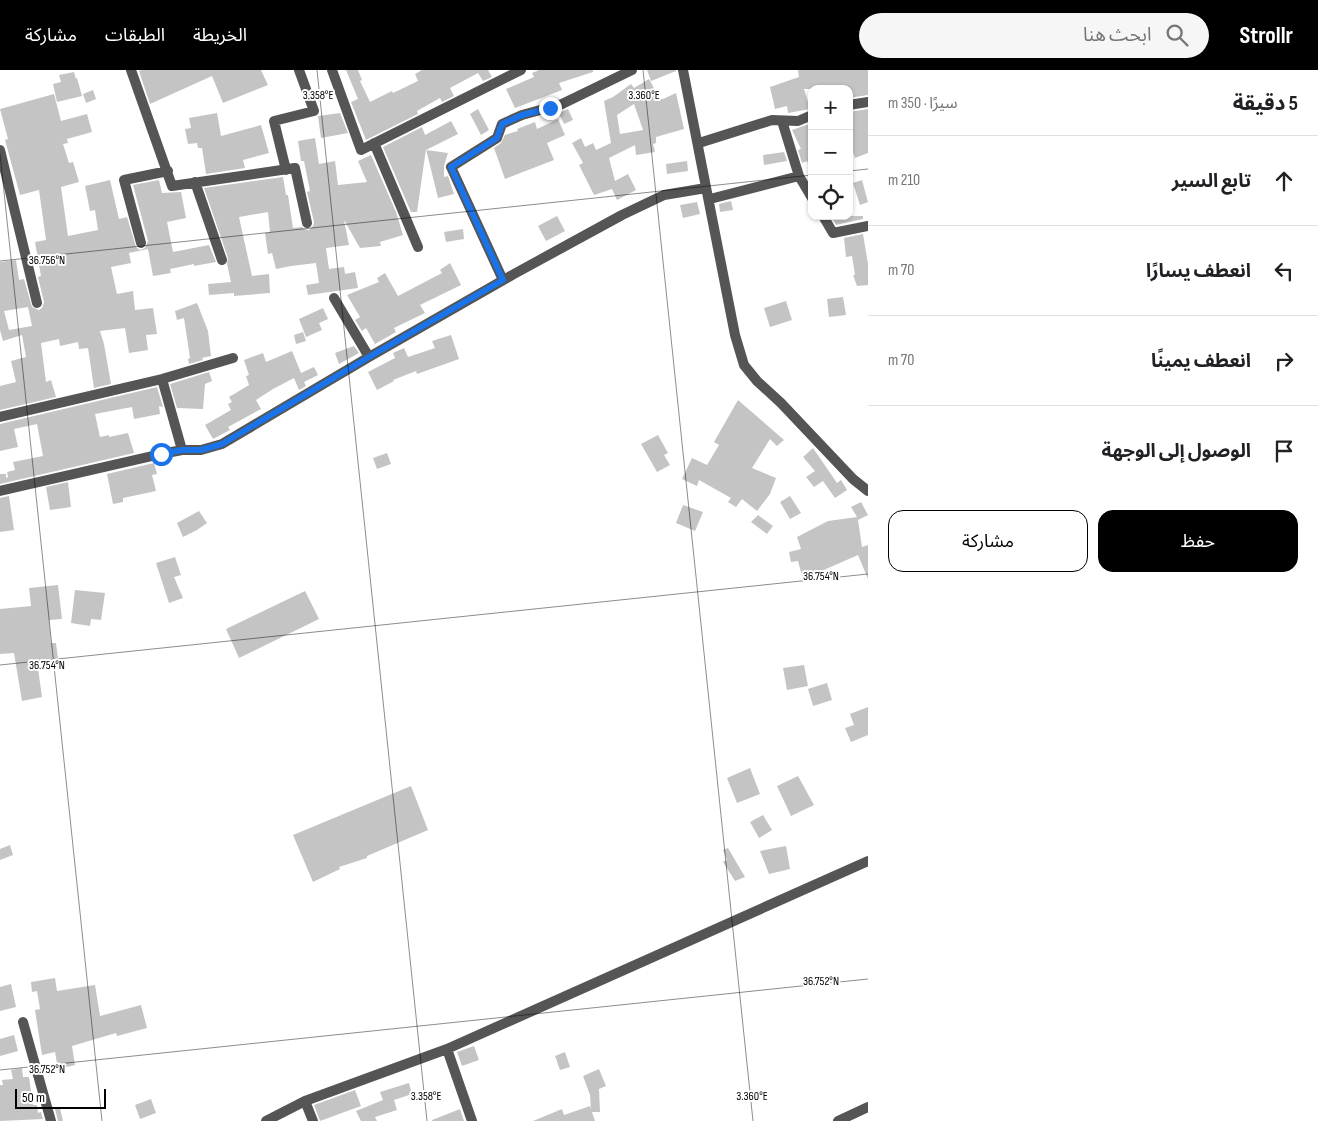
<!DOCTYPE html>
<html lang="ar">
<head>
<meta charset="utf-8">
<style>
  :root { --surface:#fff; --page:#f6f6f6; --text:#202124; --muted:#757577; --line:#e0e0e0; --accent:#000 }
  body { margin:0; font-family:"Sofia Sans Condensed","Noto Sans Arabic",sans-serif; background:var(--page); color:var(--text); direction:rtl }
  .controls { position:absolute; right:15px; top:15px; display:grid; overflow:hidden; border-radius:10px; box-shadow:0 1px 4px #0004 }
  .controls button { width:45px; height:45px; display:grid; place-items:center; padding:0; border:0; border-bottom:1px solid var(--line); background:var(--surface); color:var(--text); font:25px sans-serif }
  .scale { position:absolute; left:15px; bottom:12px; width:91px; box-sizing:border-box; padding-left:5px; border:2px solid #000; border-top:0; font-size:14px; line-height:18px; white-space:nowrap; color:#000; -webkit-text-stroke:4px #fff; paint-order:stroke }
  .stop { position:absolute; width:15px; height:15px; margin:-11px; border:4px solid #1a73e8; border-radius:50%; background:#fff }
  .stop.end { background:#1a73e8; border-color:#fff; box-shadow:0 1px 5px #0008 }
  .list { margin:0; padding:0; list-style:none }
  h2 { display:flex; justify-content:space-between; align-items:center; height:65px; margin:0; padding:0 20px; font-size:21px }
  h2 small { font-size:16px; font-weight:400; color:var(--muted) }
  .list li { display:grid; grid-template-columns:32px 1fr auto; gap:15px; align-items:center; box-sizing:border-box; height:90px; padding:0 20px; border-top:1px solid var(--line) }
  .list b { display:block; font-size:19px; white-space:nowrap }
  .list em { font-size:16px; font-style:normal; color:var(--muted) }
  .actions { display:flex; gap:10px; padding:15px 20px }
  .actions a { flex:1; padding:11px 0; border:1px solid var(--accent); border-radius:15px; text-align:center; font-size:18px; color:var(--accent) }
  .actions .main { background:var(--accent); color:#fff }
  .icon { flex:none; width:28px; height:28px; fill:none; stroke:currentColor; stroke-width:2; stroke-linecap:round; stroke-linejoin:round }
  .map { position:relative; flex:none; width:868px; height:1051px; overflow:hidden; direction:ltr }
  header { display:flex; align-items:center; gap:30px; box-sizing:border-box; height:70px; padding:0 25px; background:var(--accent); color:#fff }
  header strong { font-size:24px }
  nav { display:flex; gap:28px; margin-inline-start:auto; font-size:18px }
  .search { width:350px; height:45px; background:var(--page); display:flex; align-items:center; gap:12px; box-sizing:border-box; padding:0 18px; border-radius:28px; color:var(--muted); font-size:19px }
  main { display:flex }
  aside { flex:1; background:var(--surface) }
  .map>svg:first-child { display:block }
  .building { fill:#c4c4c4; fill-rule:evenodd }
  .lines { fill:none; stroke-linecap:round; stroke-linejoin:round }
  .minor { stroke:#555; stroke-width:10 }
  .route { stroke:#1a73e8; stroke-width:6 }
  .ticks { fill:none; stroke:#000; stroke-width:1; stroke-opacity:0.45 }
  .ticks-label { font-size:12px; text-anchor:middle; fill:#000; stroke:#fff; stroke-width:4; stroke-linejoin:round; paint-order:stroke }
</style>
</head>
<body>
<header>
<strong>Strollr</strong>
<div class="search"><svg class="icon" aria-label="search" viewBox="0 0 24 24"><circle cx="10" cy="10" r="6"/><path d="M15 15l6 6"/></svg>ابحث هنا</div>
<nav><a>الخريطة</a><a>الطبقات</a><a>مشاركة</a></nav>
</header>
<main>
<aside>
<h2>5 دقيقة<small>سيرًا · 350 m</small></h2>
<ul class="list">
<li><svg class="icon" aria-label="ahead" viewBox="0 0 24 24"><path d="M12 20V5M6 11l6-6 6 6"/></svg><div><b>تابع السير</b></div><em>210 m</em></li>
<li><svg class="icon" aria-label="left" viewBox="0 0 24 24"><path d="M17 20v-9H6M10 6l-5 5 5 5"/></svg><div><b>انعطف يسارًا</b></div><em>70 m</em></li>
<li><svg class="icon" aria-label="right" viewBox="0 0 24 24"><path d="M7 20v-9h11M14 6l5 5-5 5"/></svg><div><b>انعطف يمينًا</b></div><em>70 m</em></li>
<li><svg class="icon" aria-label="arrive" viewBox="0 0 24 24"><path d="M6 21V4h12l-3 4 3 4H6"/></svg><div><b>الوصول إلى الوجهة</b></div></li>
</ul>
<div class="actions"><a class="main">حفظ</a><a>مشاركة</a></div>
</aside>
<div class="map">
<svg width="868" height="1051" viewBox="0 0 868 1051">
  <rect width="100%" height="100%" fill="#fff"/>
  <path class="building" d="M142,0H261L268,15L223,33L212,6L150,34L139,1Z
    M346,0H358L362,10L360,11L370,32L392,21L393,23L418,11L415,4L422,0H488L492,7L483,11L478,3L450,18L454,26L442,32L440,28L417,41L418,44L366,70L351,32L358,29Z
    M539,0H593V2L559,13L562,20L515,38L506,19L534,7L532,3Z
    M647,0H676V1L651,11Z
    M798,0H868V25L849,28V19H804L810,39L788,43L787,36L775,39L770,17L799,7Z
    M74,2L76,9L77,8L82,26L57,32L53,14L61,12L59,5Z
    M649,9L660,29H663L676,23L684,59L656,67V73L653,74L655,82L636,85L635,75L609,88L615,111L628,104L636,120L617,130L612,119L594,125L579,95L583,93L572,73L581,68L585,77L593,73L596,80L611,73L604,31L613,27L631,14L634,18ZM634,34L643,60L620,64L617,45Z
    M93,20L96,29L86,33L83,24Z
    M54,24L61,51L87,44L92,62L67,69L68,73L63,74L69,93L73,92L79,112L61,117L68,166L98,160L95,140L90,141L85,116L110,110L119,149L127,147L136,177L140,180L145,178L148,171L133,115L159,110L162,123L181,122L186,148L167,152L173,182L209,175L216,192L194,196V194L170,199L171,203L153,206L148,179L129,183L131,193L111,197L117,224L133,221L135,240L153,238L157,264L146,265L148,280L129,283L125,258L100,261L104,274L111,314L94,318L88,278L79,279L78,272L60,276L59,269L41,273L46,312L51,310L56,327L0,340V316L16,312L11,291L26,287L22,265L3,271L0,260V192L16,190L19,210L24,209L32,237L39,240L42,238L44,232L38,207L41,206L35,172L46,170L39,120L20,125L5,70L8,69L0,39ZM28,237L32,256L9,260L4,241Z
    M478,39L489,60L481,65L470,44Z
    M568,39L573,50L564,54L559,43Z
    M868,39V83L855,88L849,71V42Z
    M217,43L221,66L261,55L269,83L243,90L245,98L206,104L202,78H198L197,73L188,74L185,59L191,58L189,48Z
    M340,43L348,63L321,68L318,46Z
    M558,49L565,65L547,73L554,90L505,109L494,78L501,73L505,65L518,61L517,59L535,52L537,59Z
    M451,51L458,64L426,80L448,83L444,96V107L448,106L454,124L438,128L426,79L417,142H411L383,77L422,57L425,65Z
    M812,53V102L807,91L802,93L798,80L801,79L792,60Z
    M315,68L319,94L335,91L338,115L367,112L358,91L371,85L396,142L403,165L380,172L381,176L360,178L344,150L349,175L326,178L329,199L344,197L345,204L355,202L358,218L308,225L306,215L319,213L316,193L291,196L276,199L272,183L268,184L265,163L270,162L268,142L239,147L252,206L269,204L270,223L234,226V223L209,225L208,214L231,212L227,194L228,188L204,118L283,107L286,125H288L293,158L302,157L304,159L309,160L313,156L314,152L307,122L310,121L304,91H301L298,71Z
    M784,82L787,91L764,95L763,85Z
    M687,91L688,101L667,104L666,94Z
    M862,110L868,132L860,135L853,113Z
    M731,131L733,140L720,142L719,134Z
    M697,132L700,144L683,148L680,135Z
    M557,146L565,161L546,171L538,156Z
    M834,146H863V149L836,155L832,147Z
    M463,159L464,169L446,172L444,162Z
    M863,164L868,194V215L857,216L853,205H855L852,186L846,187L844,168Z
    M450,193L461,215L420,235L425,243L394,258L396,262L375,274L366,258L362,261L355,250L360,247L347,225L379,212L377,208L385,203L398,226L442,203L440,200Z
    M843,227L846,245L829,247L827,229Z
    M786,231L792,250L770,257L764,238Z
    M197,233L208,261L211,286L202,288L203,290L189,294L188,289L190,288L184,248L177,250L175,241Z
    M323,238L328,249L319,253L322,260L306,267L299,249Z
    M303,262L306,271L296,274L294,265Z
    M451,265L459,289L417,304L416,301L393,310L394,311L377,320L368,302L395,288L393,283L404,278L408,287L435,278L432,271Z
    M354,276L359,283L339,294L335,283Z
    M292,281L301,303L314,297L318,305L304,312L306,316L299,320L294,308L273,319L256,330L261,339L228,357L230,360L213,369L205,355L231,340L228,334L232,332L229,327L249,315L246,306L249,305L244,290L263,283L266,292Z
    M209,302L212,311L205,314L203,339L177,338L170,314Z
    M157,317L163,337L159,336L160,344L134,349L132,337L95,344L100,367L109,365V367L128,363L134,383L0,414V404H6V408L8,407L7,402L15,400L13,392L43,386L37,354L14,359L18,377L0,381V354Z
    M738,330L784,370L777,376L770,369L752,398L776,408L770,424L757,441L742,429L736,437L728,432L731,428L699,410L697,416L682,409L692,388L707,395L719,375L714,372Z
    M658,365L668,383L664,385L670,395L657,402L641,374Z
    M813,378L837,413L841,410L847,420L835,428L823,411L814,417L806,407L815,401L803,387Z
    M387,383L391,394L377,399L373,388Z
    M154,393L157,404L152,405L156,421L123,428V432L113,434L107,404Z
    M68,412L71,437L50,440L46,417Z
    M9,426L14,460L0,462V428Z
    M790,426L801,443L790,449L780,432Z
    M861,432L868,445L858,450L862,477L868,475V509L858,485L817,503L802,506L798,491L791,492L789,482L801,479L797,467L828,451L857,447L851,437Z
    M683,435L703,442L695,461L676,453Z
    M199,441L207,453L197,460L183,467L177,453Z
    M758,445L773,456L767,464L751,452Z
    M175,487L181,505L174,507L183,528L169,533L156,493Z
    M58,515L62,549L49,550L51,573H56L58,589L37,591L42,627L22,631L14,583L0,584V539L31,536L29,518Z
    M75,520L105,523L101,550L91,549L90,556L71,553Z
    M305,521L319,549L239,588L226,559Z
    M804,595L808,616L787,620L783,598Z
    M827,613L832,630L813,636L808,619Z
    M868,637V665L851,672L845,658L854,655L850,644Z
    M750,698L760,724L737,733L727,708Z
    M798,706L814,735L791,746L777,716Z
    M411,716L428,760L367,786V788L339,797L340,799L313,812L293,765Z
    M763,745L772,760L759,768L750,752Z
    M10,775L13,785L0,790V779Z
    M786,776L790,799L769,804L760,781Z
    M728,778L745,807L735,811L723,792L727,790L723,780Z
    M55,908L57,921L95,915L100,946L141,935L147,958L117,966L116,963L72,976L75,995L58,999L55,982L42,985L35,940L40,939L37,921L32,922L31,912Z
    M11,914L16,937L0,941V917Z
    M14,965L18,981L0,986V969Z
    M474,976L479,990L462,996L457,982Z
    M565,982L570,997L560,1000L555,986Z
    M22,998L23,1007H29L33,1035H37L38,1043L41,1042L43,1049L0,1051V1015H3L2,1010L13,1009L11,1000Z
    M599,999L606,1016L599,1019L600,1042H592L595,1051H533L562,1039L564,1045L590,1036L591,1040L590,1025L583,1006Z
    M409,1013L412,1024L394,1030L397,1040L375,1047L377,1051H361L356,1041L383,1030L380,1022Z
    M355,1020L361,1036L320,1051L314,1035Z
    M151,1029L156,1043L140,1049L135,1035Z
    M60,1038L63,1051H58L55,1039Z
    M460,1039L464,1051H432V1050Z"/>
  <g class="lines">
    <path class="minor" d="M131,0L172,116L295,98L307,153
      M332,0L361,80L521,0
      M683,0L735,265L744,295L757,311L781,333L853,409L868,421
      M849,35L868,32
      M782,51L799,106L812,128
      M374,73L418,177
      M699,73L772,50L798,51L812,45
      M0,80L37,233
      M286,100L274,51L314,41L299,0
      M195,112L222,190
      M710,129L799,106
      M823,146L833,163L868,156
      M141,173L124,110L168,101
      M503,210L451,97L497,68L502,54L522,45L562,34L632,0
      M334,228L369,287
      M162,309L182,380
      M0,347L162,309L233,288
      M0,421L161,384L182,380H201L222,374L369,287L514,204L622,145L664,125L706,118
      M23,952L51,1051
      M447,979L472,1051
      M305,1031L313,1051
      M266,1051L305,1031L447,979L868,791
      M838,1051L868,1037"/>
  </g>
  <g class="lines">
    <path class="route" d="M161,384L182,380H201L222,374L369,287L503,210L451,97L497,68L502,54L522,45L550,38"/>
  </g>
  <path class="ticks" d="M317,0L427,1051M643,0L753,1051M0,84L102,1051M849,101L868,99M0,191L812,105M0,595L868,504M0,1000L868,909"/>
  <g class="ticks-label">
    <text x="318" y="29">3.358°E</text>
    <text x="644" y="29">3.360°E</text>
    <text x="47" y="194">36.756°N</text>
    <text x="821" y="510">36.754°N</text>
    <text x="47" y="599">36.754°N</text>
    <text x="821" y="915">36.752°N</text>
    <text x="47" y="1003">36.752°N</text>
    <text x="426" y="1030">3.358°E</text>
    <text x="752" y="1030">3.360°E</text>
  </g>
</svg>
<div class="controls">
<button>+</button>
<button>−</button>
<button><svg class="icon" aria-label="locate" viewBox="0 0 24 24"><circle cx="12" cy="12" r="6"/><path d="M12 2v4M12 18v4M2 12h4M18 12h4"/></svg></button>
</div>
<div class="scale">50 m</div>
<div class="stop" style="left:161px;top:384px"></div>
<div class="stop end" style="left:550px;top:38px"></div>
</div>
</main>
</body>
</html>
